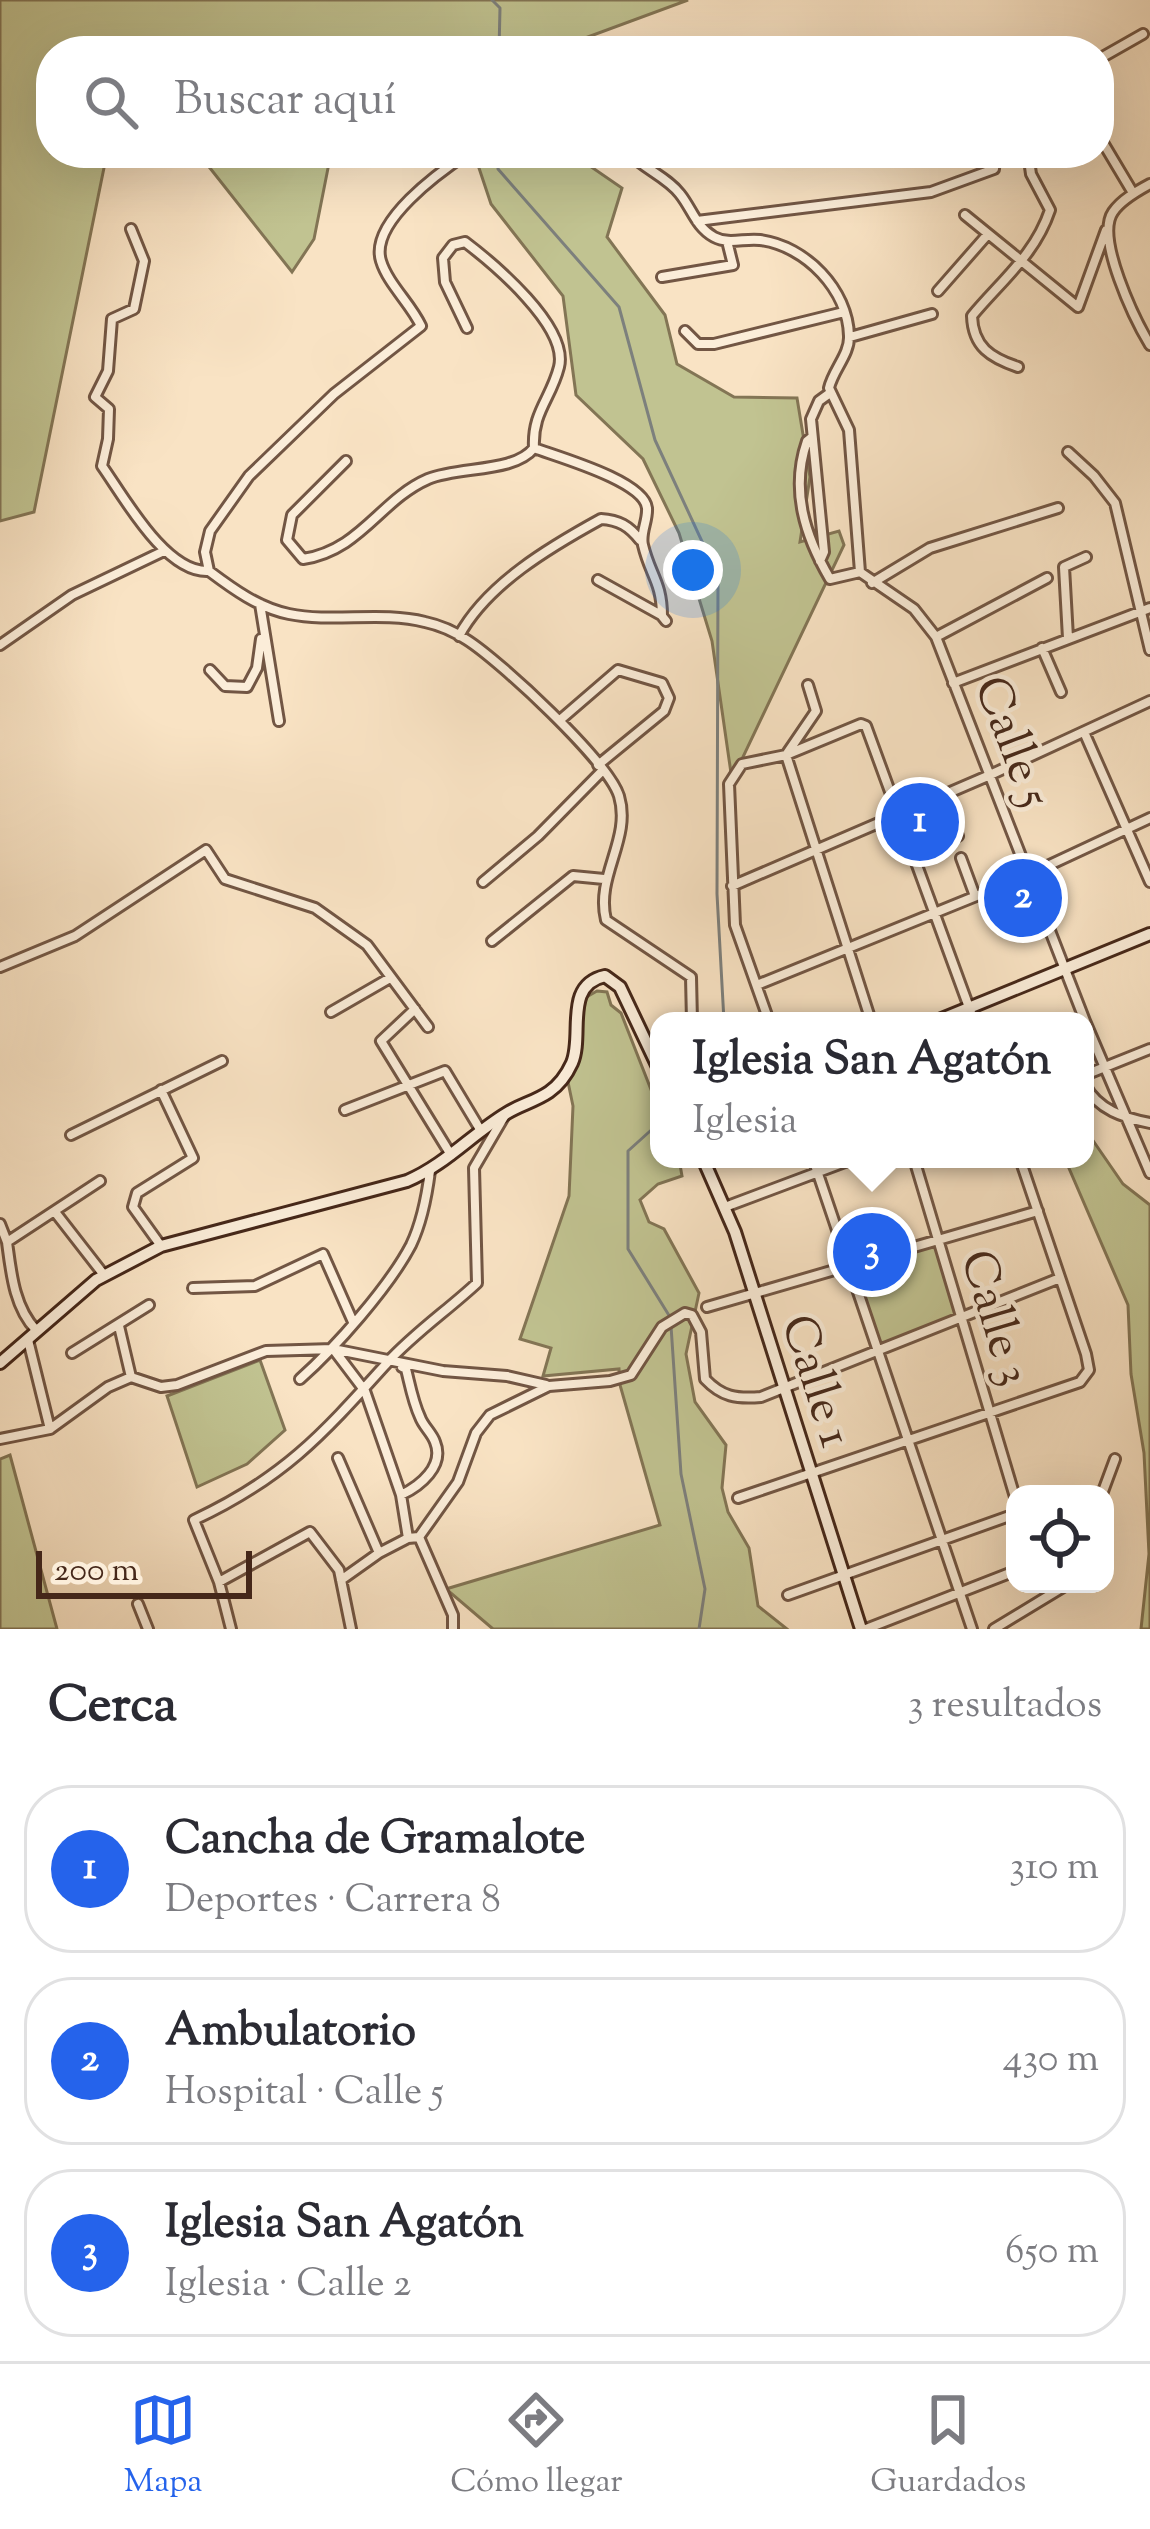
<!DOCTYPE html>
<html lang="es">
<head>
<meta charset="utf-8">
<style>
  :root { --surface:#fff; --page:#f2f2f3; --text:#2b2b33; --muted:#7c7c81; --line:#e1e1e2; --accent:#2563eb }
  body { margin:0; font-family:"Sorts Mill Goudy",serif; background:var(--page); color:var(--text) }
  .controls { position:absolute; right:36px; bottom:36px; display:grid; overflow:hidden; border-radius:24px; box-shadow:0 12px 48px #0002 }
  .controls button { width:108px; height:108px; display:grid; place-items:center; padding:0; border:0; border-bottom:3px solid var(--line); background:var(--surface); color:var(--text); font:60px sans-serif }
  .scale { position:absolute; left:36px; bottom:30px; width:216px; box-sizing:border-box; padding-left:12px; border:6px solid #452719; border-top:0; font-size:33px; line-height:42px; white-space:nowrap; color:#452719; -webkit-text-stroke:9px #fbedd9; paint-order:stroke }
  .you { position:absolute; left:693px; top:570px; width:42px; height:42px; margin:-30px; border:9px solid #fff; border-radius:50%; background:#1a73e8; box-shadow:0 0 0 18px #1a73e833 }
  .badge { display:grid; place-items:center; width:78px; height:78px; border-radius:50%; background:var(--accent); color:#fff; font-size:39px; font-weight:700 }
  .pin { position:absolute; translate:-50% -50%; border:6px solid #fff; box-shadow:0 3px 12px #0006 }
  .popup { position:absolute; left:650px; top:1012px; width:444px; height:156px; box-sizing:border-box; display:grid; place-content:center; border-radius:24px; background:var(--surface); filter:drop-shadow(0 3px 9px #0005); font-size:39px; white-space:nowrap; color:var(--muted) }
  .popup b { font-size:45px; color:var(--text) }
  .popup::after { content:''; position:absolute; left:50%; top:100%; margin-left:-24px; border:24px solid transparent; border-top-color:var(--surface) }
  .list { margin:0; padding:0; list-style:none }
  h2 { display:flex; justify-content:space-between; align-items:center; height:156px; margin:0; padding:0 48px; font-size:51px }
  h2 small { font-size:39px; font-weight:400; color:var(--muted) }
  .list li { display:grid; grid-template-columns:78px 1fr auto; gap:36px; align-items:center; box-sizing:border-box; height:168px; margin:0 24px 24px; padding:0 24px; border:3px solid var(--line); border-radius:48px }
  .list b { display:block; font-size:45px; white-space:nowrap }
  .list p { margin:0; font-size:39px; white-space:nowrap; color:var(--muted) }
  .list em { font-size:39px; font-style:normal; color:var(--muted) }
  .icon { flex:none; width:66px; height:66px; fill:none; stroke:currentColor; stroke-width:2; stroke-linecap:round; stroke-linejoin:round }
  .map { position:relative; flex:none; width:1150px; height:1629px; overflow:hidden }
  .search { position:absolute; background:var(--surface); box-shadow:0 12px 48px #0002; left:36px; right:36px; top:36px; height:132px; display:flex; align-items:center; gap:30px; box-sizing:border-box; padding:0 42px; border-radius:48px; color:var(--muted); font-size:45px }
  .sheet { height:732px; background:var(--surface) }
  nav { display:flex; justify-content:space-around; align-items:center; box-sizing:border-box; height:168px; border-top:3px solid var(--line); background:var(--surface); font-size:33px; color:var(--muted) }
  nav a { display:grid; justify-items:center; gap:6px }
  nav .on { color:var(--accent) }
  .map>svg:first-child { display:block }
  .green { fill:#c1c391; stroke:#837555; stroke-width:3 }
  .lines { fill:none; stroke-linecap:round; stroke-linejoin:round }
  .stream { stroke:#7d807d; stroke-width:3 }
  .street-casing { stroke:#725644; stroke-width:14 }
  .secondary-casing { stroke:#452719; stroke-width:16 }
  .street { stroke:#fbedd9; stroke-width:8 }
  .secondary { stroke:#fbedd9; stroke-width:10 }
  .labels { text-anchor:middle; stroke-width:9; stroke-linejoin:round; paint-order:stroke }
  .street-label { font-size:48px; fill:#452719; stroke:#fbedd9 }
</style>
</head>
<body>
<div class="map">
<svg width="1150" height="1629" viewBox="0 0 1150 1629">
  <rect width="100%" height="100%" fill="#f9e3c4"/>
  <filter id="stains"><feTurbulence type="fractalNoise" baseFrequency=".00167" numOctaves="4"/><feColorMatrix values="0 0 0 0 .2 0 0 0 0 .09 0 0 0 0 .02 0 0 0 .5 -.17"/></filter>
  <radialGradient id="worn" r=".72"><stop offset=".6" stop-color="#630" stop-opacity="0"/><stop offset="1" stop-color="#630" stop-opacity=".3"/></radialGradient>
  <path class="green" d="M0,0H688L566,45L562,51H51V153H107L34,512L0,521Z
    M132,153H331L314,239L292,272L206,163Z
    M474,153H571L622,188L607,237L665,315L677,364L734,397L797,398L810,477L800,542L839,531L844,545L732,780L712,641L679,533L643,459L576,395L563,296L491,204Z
    M597,991L607,992L611,1005L621,1013L659,1110V1159H679L682,1176L658,1184L640,1200L649,1222L664,1229L699,1293L686,1354L695,1402L726,1445L722,1488L728,1512L749,1548L758,1606L787,1629H493L446,1589L660,1525L620,1385L619,1369L543,1376L551,1348L520,1339L569,1196L573,1106L568,1082L580,1051L583,999Z
    M1085,1129L1123,1184L1150,1205V1629H1141L1149,1554L1144,1453L1131,1374L1128,1305L1065,1159H1085Z
    M936,1240L960,1315L879,1348L850,1266Z
    M260,1360L285,1430L247,1464L197,1487L167,1396Z
    M10,1455L57,1629H0V1459Z"/>
  <g class="lines">
    <path class="stream" d="M492,0L500,8L499,51
      M498,153V169L619,307L655,440L718,576L717,894L724,1021
      M659,1123L628,1151V1249L670,1317
      M671,1326L681,1474L705,1589L699,1629"/>
    <g class="street-casing">
      <path id="street" d="M1099,59L1143,34
        M1099,136L1133,193
        M468,153C441,171 369,222 381,261C388,284 411,304 421,326L334,394L249,476L210,531L205,552L209,571C233,589 259,608 289,614C333,623 381,611 425,622C439,625 455,632 467,640C500,661 608,761 619,796C632,839 595,876 606,920L691,977L692,1021
        M629,153C644,169 667,177 680,194C692,209 696,227 714,237C729,245 744,238 760,240C806,246 848,290 849,336C850,354 833,370 829,388L849,430L860,572L914,609L936,637L1085,1021
        M1150,184C1137,191 1121,200 1113,212C1095,238 1135,320 1150,345
        M965,215L1078,307L1106,230
        M697,221L931,192L994,169L995,153
        M131,229L144,261L134,309L112,319L108,371L95,397L109,409L108,439L102,466C124,497 166,574 209,571
        M662,277L733,265L727,241
        M938,291L988,234
        M467,328L445,282L443,258L453,245L465,242C494,264 569,327 559,367C551,399 532,412 534,448
        M685,331L698,344H714L844,312
        M850,337L932,314
        M1018,367C991,358 973,347 972,316C1001,281 1035,255 1050,210L1031,174L1028,153
        M812,437L807,441C790,490 805,536 830,579L860,572
        M1068,452L1094,476L1115,503L1150,650
        M346,461L292,515L287,540L303,559C361,550 380,500 428,479C460,466 514,473 534,448C558,457 644,481 647,508C648,521 640,533 643,545C650,575 662,582 662,616L666,621
        M820,561L824,552L811,419L819,401L830,393
        M598,580L661,615
        M872,583L930,548L1058,508
        M260,604L279,721
        M459,636C487,584 550,547 601,519C619,520 629,526 640,540
        M936,637L1047,578
        M1068,638L1064,567L1086,557
        M0,645L72,595L164,551
        M1042,648L1061,692
        M210,670L225,686L247,687L257,668L261,639
        M953,683L1150,608
        M808,685L816,711L786,755L871,1021
        M560,720L618,670L662,683L669,698L664,711L598,765
        M1084,732L1150,882
        M942,796L958,836
        M961,858L975,896
        M483,882L538,836L603,770
        M732,886L990,775L1150,701
        M492,941L573,876L604,879
        M0,967L75,936L206,850L225,879L315,908L367,945L428,1027
        M757,985L1028,875L1150,818
        M415,1009L381,1041L451,1155
        M331,1012L390,978
        M769,1021L735,925L729,784L742,764L786,755L861,724L866,726L974,1021
        M1085,1021L1150,1173
        M1085,1075L1150,1049
        M1085,1085C1098,1110 1124,1118 1150,1123
        M161,1090L193,1158L137,1193L133,1207L161,1246
        M345,1110L445,1071L481,1131
        M71,1135L222,1061
        M813,1159L972,1629
        M914,1159L1015,1497
        M725,1207L853,1159
        M55,1212L104,1275
        M0,1224L7,1242
        M193,1288L255,1286L323,1254L353,1322
        M707,1307L1038,1211
        M119,1326L131,1377
        M36,1330C14,1307 11,1272 7,1242L100,1181
        M28,1340L50,1429
        M334,1350L365,1391L401,1495L408,1538L419,1537
        M72,1353L149,1305
        M300,1379C335,1348 389,1287 411,1245C422,1222 427,1195 430,1171
        M0,1439L50,1429L108,1387L131,1377L161,1387L177,1385L266,1351L333,1349L443,1371L507,1376L546,1385
        M338,1458L379,1553
        M1102,1494L1115,1459
        M401,1495C420,1486 445,1466 435,1442C432,1433 423,1426 420,1417C413,1402 410,1385 406,1369L402,1367
        M738,1498L1080,1382L1089,1370L1086,1354L1020,1159
        M341,1580L379,1553L408,1538
        M219,1582L310,1532L339,1570L351,1629
        M788,1595L1015,1514
        M138,1604L148,1629
        M231,1629L219,1582L194,1520C284,1478 322,1435 387,1363C413,1334 448,1310 477,1283L474,1168L505,1115
        M453,1629V1615L419,1537L458,1482L476,1433L490,1415L549,1386L610,1381L631,1375L662,1327L685,1313L692,1315L701,1332L705,1379C722,1397 736,1399 761,1397L1060,1278
        M866,1629L1015,1571
        M994,1629L1068,1584"/>
    </g>
    <g class="secondary-casing">
      <path id="secondary" d="M937,1021L1150,934
        M703,1159L735,1232L861,1629
        M0,1363L96,1280L161,1246L407,1181C445,1165 472,1134 507,1113C520,1105 536,1101 549,1092C559,1085 567,1074 572,1063C584,1035 563,985 605,976L620,987L659,1069"/>
    </g>
    <use href="#street" class="street"/>
    <use href="#secondary" class="secondary"/>
  </g>
  <g class="labels">
    <g class="street-label">
      <text transform="translate(1015 741) rotate(69)" y="17">Calle 5</text>
      <text transform="translate(998 1317) rotate(73)" y="17">Calle 3</text>
      <text transform="translate(819 1380) rotate(72)" y="17">Calle 1</text>
    </g>
  </g>
  <rect width="100%" height="100%" filter="url(#stains)"/>
  <rect width="100%" height="100%" fill="url(#worn)"/>
</svg>
<div class="controls">
<button><svg class="icon" aria-label="locate" viewBox="0 0 24 24"><circle cx="12" cy="12" r="6"/><path d="M12 2v4M12 18v4M2 12h4M18 12h4"/></svg></button>
</div>
<div class="scale">200 m</div>
<div class="you"></div>
<div class="pin badge" style="left:920px;top:822px">1</div>
<div class="pin badge" style="left:1023px;top:898px">2</div>
<div class="pin badge" style="left:872px;top:1252px">3</div>
<div class="popup"><b>Iglesia San Agatón</b>Iglesia</div>
<div class="search"><svg class="icon" aria-label="search" viewBox="0 0 24 24"><circle cx="10" cy="10" r="6"/><path d="M15 15l6 6"/></svg>Buscar aquí</div>
</div>
<section class="sheet">
<h2>Cerca<small>3 resultados</small></h2>
<ul class="list">
<li><span class="badge">1</span><div><b>Cancha de Gramalote</b><p>Deportes · Carrera 8</p></div><em>310 m</em></li>
<li><span class="badge">2</span><div><b>Ambulatorio</b><p>Hospital · Calle 5</p></div><em>430 m</em></li>
<li><span class="badge">3</span><div><b>Iglesia San Agatón</b><p>Iglesia · Calle 2</p></div><em>650 m</em></li>
</ul>
</section>
<nav>
<a class="on"><svg class="icon" aria-label="map" viewBox="0 0 24 24"><path d="M3 6l6-2 6 2 6-2v14l-6 2-6-2-6 2zM9 4v14M15 6v14"/></svg>Mapa</a>
<a><svg class="icon" aria-label="directions" viewBox="0 0 24 24"><path d="M12 3l9 9-9 9-9-9zM9 14v-3h6M13 9l2 2-2 2"/></svg>Cómo llegar</a>
<a><svg class="icon" aria-label="saved" viewBox="0 0 24 24"><path d="M7 4h10v16l-5-4-5 4z"/></svg>Guardados</a>
</nav>
</body>
</html>
